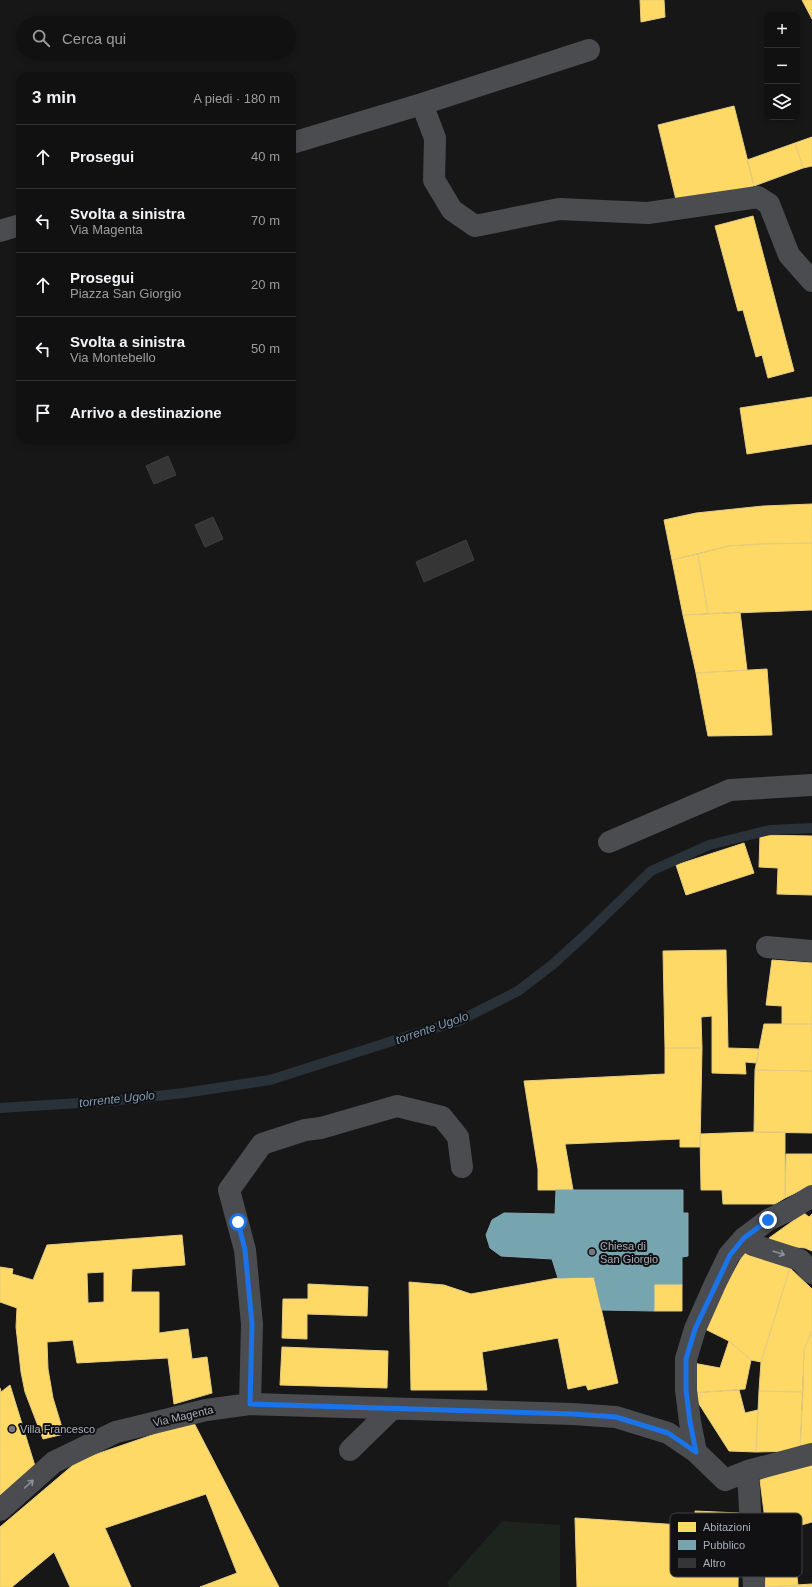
<!DOCTYPE html>
<html lang="it">
<head>
<meta charset="utf-8">
<style>
  :root { --surface:#111; --page:#1a1a1a; --text:#f1f3f6; --muted:#9c9d9f; --line:#303131 }
  body { margin:0; font-family:Arial,sans-serif; background:var(--page); color:var(--text) }
  .controls { position:absolute; right:12px; top:12px; display:grid; overflow:hidden; border-radius:8px; box-shadow:0 2px 6px #0003 }
  .controls button { width:36px; height:36px; display:grid; place-items:center; padding:0; border:0; border-bottom:1px solid var(--line); background:var(--surface); color:var(--text); font:20px sans-serif }
  .stop { position:absolute; width:12px; height:12px; margin:-9px; border:3px solid #1a73e8; border-radius:50%; background:#fff }
  .stop.end { background:#1a73e8; border-color:#fff; box-shadow:0 1px 4px #0008 }
  .list { margin:0; padding:0; list-style:none }
  h2 { display:flex; justify-content:space-between; align-items:center; height:52px; margin:0; padding:0 16px; font-size:17px }
  h2 small { font-size:13px; font-weight:400; color:var(--muted) }
  .list li { display:grid; grid-template-columns:26px 1fr auto; gap:12px; align-items:center; box-sizing:border-box; height:64px; padding:0 16px; border-top:1px solid var(--line) }
  .list b { display:block; font-size:15px; white-space:nowrap }
  .list p { margin:0; font-size:13px; white-space:nowrap; color:var(--muted) }
  .list em { font-size:13px; font-style:normal; color:var(--muted) }
  .icon { flex:none; width:22px; height:22px; fill:none; stroke:currentColor; stroke-width:2; stroke-linecap:round; stroke-linejoin:round }
  .map { position:relative; flex:none; width:812px; height:1587px; overflow:hidden }
  .search { position:absolute; background:var(--surface); box-shadow:0 2px 6px #0003; left:16px; top:16px; width:280px; height:44px; display:flex; align-items:center; gap:10px; box-sizing:border-box; padding:0 14px; border-radius:22px; color:var(--muted); font-size:15px }
  .panel { position:absolute; background:var(--surface); box-shadow:0 2px 6px #0003; left:16px; top:72px; width:280px; height:372px; border-radius:12px }
  .map>svg:first-child { display:block }
  .green { fill:#1d241e }
  .homes { fill:#ffd966; stroke:#e5cc7f; fill-rule:evenodd }
  .public { fill:#76a5af; stroke:#85a7b2 }
  .lines { fill:none; stroke-linecap:round; stroke-linejoin:round }
  .stream { stroke:#2a3239; stroke-width:10 }
  .building { fill:#353536; stroke:#3f4043 }
  .minor { stroke:#4b4c50; stroke-width:22 }
  .oneway { stroke:#8c9099 }
  .route { stroke:#1a73e8; stroke-width:5 }
  .poi-dot { fill:#757880; stroke:#111113; stroke-width:1.5 }
  .labels { text-anchor:middle; stroke-width:4; stroke-linejoin:round; paint-order:stroke }
  .poi-label { font-size:11px; fill:#a8adb8; stroke:#111113; text-anchor:start }
  .street-label { font-size:11px; fill:#a8adb8; stroke:#111113 }
  .water-label { font-size:12px; font-style:italic; fill:#7f9bb3; stroke:#111113 }
  .key { fill:#111113; stroke:#3e4045; stroke-width:1 }
  .key-label { font-size:11px; fill:#a8adb8 }
</style>
</head>
<body>
<div class="map">
<svg width="812" height="1587" viewBox="0 0 812 1587">
  <rect width="100%" height="100%" fill="#171717"/>
  <path class="green" d="M502,1521L560,1525V1587H449L447,1583Z"/>
  <path class="homes" d="M640,0H664L665,17L641,22Z
    M802,0H812V19Z
    M734,106L754,186L677,204L658,125Z
    M812,137V166L803,168L795,143Z
    M795,143L803,168L754,186L747,160Z
    M753,216L794,371L768,378L762,355L756,357L743,310L738,311L715,226Z
    M812,397V444L747,454L740,408Z
    M812,504V543L761,544L728,546L672,560L664,520L696,513L763,506Z
    M812,543V610L708,614L698,554L728,546L761,544Z
    M698,554L708,614L683,615L672,560Z
    M740,612L747,670L696,673L683,615Z
    M767,669L772,735L708,736L696,673Z
    M760,835L812,836V895L777,894L778,868L759,867Z
    M744,843L754,873L686,895L676,865Z
    M726,950L728,1048L759,1049L756,1063L745,1062L746,1074L712,1073V1016L701,1017L702,1048H665L663,951Z
    M772,960L812,963V1024H782V1006L766,1005Z
    M764,1024H812V1071L755,1070Z
    M665,1048H702L700,1147H680V1139L565,1144L573,1190H538V1169L524,1081L665,1074Z
    M755,1070L812,1071V1133L754,1132Z
    M754,1132H785V1198L775,1204H723L722,1190H701L700,1134Z
    M786,1154H812V1185L785,1198Z
    M804,1213L809,1217L812,1214V1251L805,1248L772,1245L769,1238Z
    M182,1235L185,1265L132,1269L131,1292H159V1333L188,1329L192,1359L207,1357L212,1393L174,1404L168,1358L77,1363L73,1340L47,1342L48,1369L53,1398L64,1434L43,1439L25,1392L21,1372L16,1327L17,1308L0,1302V1267L13,1269L12,1274L33,1280L47,1245ZM104,1272V1302L88,1303L87,1273Z
    M744,1253L790,1268L761,1362L751,1360L729,1341L703,1328Z
    M790,1268L812,1289V1331L804,1350L803,1392L759,1391L761,1362Z
    M594,1277L618,1383L588,1390L586,1385L568,1389L558,1338L482,1352L487,1390H411L409,1282L444,1285L471,1294L558,1278Z
    M308,1284L368,1287L367,1316L307,1314V1339L282,1338L283,1299H308Z
    M654,1284H682V1311H654Z
    M812,1331V1446L800,1451L804,1350Z
    M729,1341L751,1360L745,1389L692,1393L693,1363L720,1368Z
    M282,1347L388,1351L387,1388L280,1385Z
    M10,1385L35,1466L0,1497V1388L1,1392Z
    M739,1390L745,1413L758,1410L756,1452L729,1451L692,1393Z
    M759,1391L803,1392L800,1451L756,1452Z
    M193,1421L279,1587H200L237,1573L206,1494L105,1528L131,1587H70L54,1552L12,1587H0V1527L79,1460Z
    M812,1461V1522L791,1528L798,1585L765,1587L767,1536L760,1480Z
    M695,1511L739,1513L738,1587H577L575,1518L696,1526Z
    M812,1584V1587H765Z"/>
  <path class="public" d="M556,1190H683V1213H688V1256L682,1257V1284H654V1311L602,1310L594,1277L558,1278L552,1259L501,1256L490,1248L486,1235L492,1220L504,1213L555,1214Z"/>
  <g class="lines">
    <path class="stream" d="M0,1108L111,1101L184,1093L270,1080L408,1036L459,1021L518,991L552,965L584,936L651,871L709,845L770,830L812,828"/>
  </g>
  <path class="building" d="M168,456L176,475L154,484L146,466Z
    M213,517L223,539L205,547L195,525Z
    M466,540L474,560L424,582L416,562Z"/>
  <g class="lines">
    <path class="minor" d="M422,104L589,50
      M292,143L422,104L435,138L434,180L452,210L475,226L559,209L648,213L758,197L769,204L789,255L812,281
      M0,231L20,225
      M609,842L730,790L812,785
      M767,947L812,951
      M744,1238L753,1245L800,1260L812,1273
      M250,1404L252,1324L245,1250L229,1190L262,1144L305,1130L321,1128L397,1106L442,1117L458,1137L462,1167
      M350,1450L392,1409
      M696,1452L690,1422L686,1390V1359L695,1329L715,1284L729,1255L744,1238L768,1220L791,1209L812,1196
      M748,1471L812,1454
      M0,1510L54,1462L116,1432L206,1410L250,1404L573,1414L616,1417L668,1433L696,1452L725,1480L748,1471L754,1587"/>
  </g>
  <defs><path id="oneway-shaft" d="M-6 0H5M1.5-3L5.5 0L1.5 3" fill="none" stroke-width="1.6" stroke-linecap="round" stroke-linejoin="round"/></defs>
  <g class="oneway">
    <use href="#oneway-shaft" transform="translate(779 1253) rotate(18)"/>
    <use href="#oneway-shaft" transform="translate(29 1484) rotate(-42)"/>
  </g>
  <g class="lines">
    <path class="route" d="M238,1222L245,1250L252,1324L250,1404L573,1414L616,1417L668,1433L696,1452L690,1422L686,1390V1359L695,1329L730,1255L744,1238L768,1220"/>
  </g>
  <g class="poi-dot">
    <circle cx="592" cy="1252" r="4"/>
    <circle cx="12" cy="1429" r="4"/>
  </g>
  <g class="labels">
    <g class="poi-label">
      <text x="600" y="1250">Chiesa di<tspan x="600" dy="13">San Giorgio</tspan></text>
      <text x="20" y="1433">Villa Francesco</text>
    </g>
    <g class="street-label">
      <text transform="translate(183 1416) rotate(-13)" y="4">Via Magenta</text>
    </g>
    <g class="water-label">
      <text transform="translate(432 1028) rotate(-19)" y="4">torrente Ugolo</text>
      <text transform="translate(117 1099) rotate(-6)" y="4">torrente Ugolo</text>
    </g>
  </g>
  <rect x="670" y="1513" width="132" height="64" rx="6" class="key"/>
  <rect x="678" y="1522" width="18" height="10" fill="#ffd966"/>
  <rect x="678" y="1540" width="18" height="10" fill="#76a5af"/>
  <rect x="678" y="1558" width="18" height="10" fill="#353536"/>
  <g class="key-label">
    <text x="703" y="1531">Abitazioni</text>
    <text x="703" y="1549">Pubblico</text>
    <text x="703" y="1567">Altro</text>
  </g>
</svg>
<div class="controls">
<button>+</button>
<button>−</button>
<button><svg class="icon" aria-label="layers" viewBox="0 0 24 24"><path d="M12 4l9 5-9 5-9-5zM3 14l9 5 9-5"/></svg></button>
</div>
<div class="stop" style="left:238px;top:1222px"></div>
<div class="stop end" style="left:768px;top:1220px"></div>
<div class="search"><svg class="icon" aria-label="search" viewBox="0 0 24 24"><circle cx="10" cy="10" r="6"/><path d="M15 15l6 6"/></svg>Cerca qui</div>
<section class="panel">
<h2>3 min<small>A piedi · 180 m</small></h2>
<ul class="list">
<li><svg class="icon" aria-label="ahead" viewBox="0 0 24 24"><path d="M12 20V5M6 11l6-6 6 6"/></svg><div><b>Prosegui</b></div><em>40 m</em></li>
<li><svg class="icon" aria-label="left" viewBox="0 0 24 24"><path d="M17 20v-9H6M10 6l-5 5 5 5"/></svg><div><b>Svolta a sinistra</b><p>Via Magenta</p></div><em>70 m</em></li>
<li><svg class="icon" aria-label="ahead" viewBox="0 0 24 24"><path d="M12 20V5M6 11l6-6 6 6"/></svg><div><b>Prosegui</b><p>Piazza San Giorgio</p></div><em>20 m</em></li>
<li><svg class="icon" aria-label="left" viewBox="0 0 24 24"><path d="M17 20v-9H6M10 6l-5 5 5 5"/></svg><div><b>Svolta a sinistra</b><p>Via Montebello</p></div><em>50 m</em></li>
<li><svg class="icon" aria-label="arrive" viewBox="0 0 24 24"><path d="M6 21V4h12l-3 4 3 4H6"/></svg><div><b>Arrivo a destinazione</b></div></li>
</ul>
</section>
</div>
</body>
</html>
